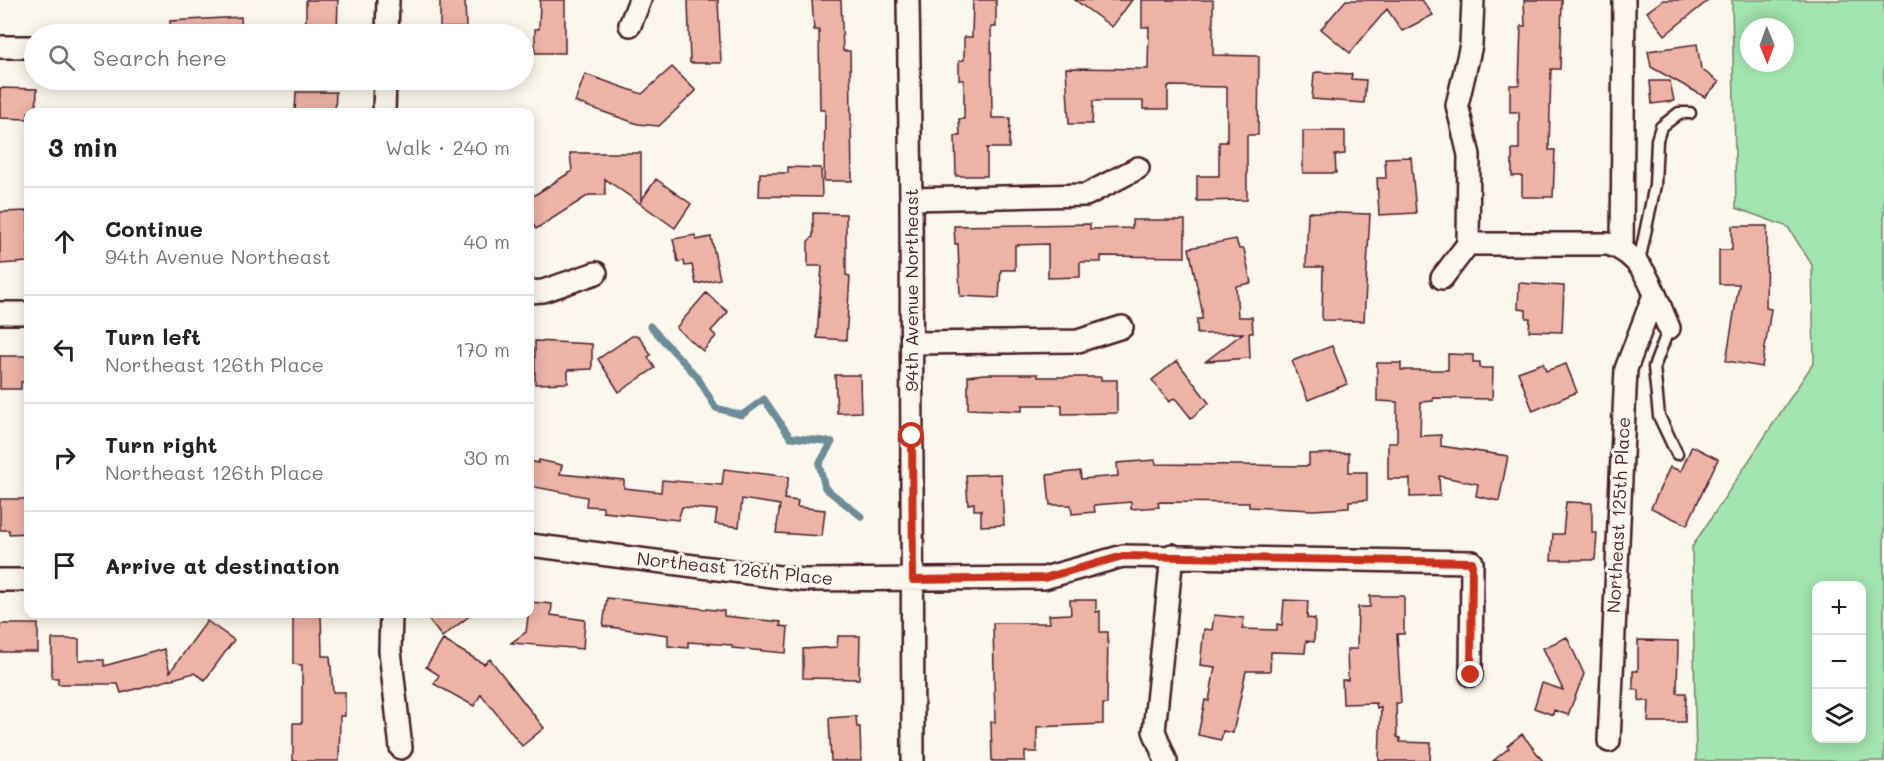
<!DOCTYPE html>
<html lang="en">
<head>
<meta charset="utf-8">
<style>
  :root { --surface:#fff; --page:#f6f6f6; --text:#222; --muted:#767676; --line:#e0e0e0 }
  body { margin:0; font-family:Mali,sans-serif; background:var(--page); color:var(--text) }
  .controls { position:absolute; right:18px; bottom:18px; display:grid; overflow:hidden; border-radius:12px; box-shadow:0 3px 15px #0003 }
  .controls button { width:54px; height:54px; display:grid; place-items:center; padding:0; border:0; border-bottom:2px solid var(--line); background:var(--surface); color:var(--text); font:30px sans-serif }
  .compass { position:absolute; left:1740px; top:18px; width:54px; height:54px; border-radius:50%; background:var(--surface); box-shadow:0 3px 15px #0003; rotate:179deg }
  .stop { position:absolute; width:18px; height:18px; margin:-14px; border:4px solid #c8321e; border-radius:50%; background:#fff }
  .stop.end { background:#c8321e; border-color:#fff; box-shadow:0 2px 6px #0008 }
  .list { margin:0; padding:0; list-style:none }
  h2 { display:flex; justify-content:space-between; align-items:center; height:78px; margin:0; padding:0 24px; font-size:26px }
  h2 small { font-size:20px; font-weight:400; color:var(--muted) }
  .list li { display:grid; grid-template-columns:39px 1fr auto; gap:18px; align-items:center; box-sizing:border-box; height:108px; padding:0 24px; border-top:2px solid var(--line) }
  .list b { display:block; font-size:22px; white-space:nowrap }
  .list p { margin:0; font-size:20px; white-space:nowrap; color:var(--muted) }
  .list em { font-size:20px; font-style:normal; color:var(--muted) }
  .icon { flex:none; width:33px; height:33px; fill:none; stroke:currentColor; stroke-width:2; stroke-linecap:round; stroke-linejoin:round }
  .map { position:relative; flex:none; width:1884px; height:761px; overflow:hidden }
  .search { position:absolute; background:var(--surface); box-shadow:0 3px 15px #0003; left:24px; top:24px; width:510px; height:66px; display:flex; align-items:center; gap:15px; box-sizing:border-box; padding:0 21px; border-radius:33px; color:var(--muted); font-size:22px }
  .panel { position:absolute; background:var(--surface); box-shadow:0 3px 15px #0003; left:24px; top:108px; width:510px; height:510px; border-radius:12px }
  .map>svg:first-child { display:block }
  .green { fill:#a2e4af; stroke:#76826d; stroke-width:1.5; fill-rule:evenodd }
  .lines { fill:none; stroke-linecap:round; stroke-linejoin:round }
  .stream { stroke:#6d8c98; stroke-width:7 }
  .building { fill:#edb3a7; stroke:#4a1f2b; stroke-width:1.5 }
  .service-casing { stroke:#4a1f2b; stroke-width:15 }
  .minor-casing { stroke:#4a1f2b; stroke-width:26 }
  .service { stroke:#fbf7ec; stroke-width:10 }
  .minor { stroke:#fbf7ec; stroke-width:21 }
  .route { stroke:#c8321e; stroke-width:8 }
  .labels { text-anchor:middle; stroke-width:6; stroke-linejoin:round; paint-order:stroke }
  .street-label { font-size:18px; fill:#4a1f2b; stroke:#fbf7ec }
</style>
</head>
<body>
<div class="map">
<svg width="1884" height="761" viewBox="0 0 1884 761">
  <rect width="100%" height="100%" fill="#fbf7ec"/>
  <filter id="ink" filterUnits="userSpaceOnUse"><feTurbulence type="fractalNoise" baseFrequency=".0167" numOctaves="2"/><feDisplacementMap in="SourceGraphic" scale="12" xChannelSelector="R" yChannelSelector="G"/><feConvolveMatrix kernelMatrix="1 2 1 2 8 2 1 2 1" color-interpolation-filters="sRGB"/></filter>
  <g filter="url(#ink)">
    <path class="green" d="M1732,0H1884V761H1696L1692,547L1814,362L1812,265L1788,227L1736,208ZM1749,27H1785V63H1749ZM1816,586H1862V738H1816Z"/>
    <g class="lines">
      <path class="stream" d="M650,326L698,378L716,408L742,415L764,399L790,437L832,442L819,464L825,488L862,517"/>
    </g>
    <path class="building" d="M306,0H338L337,34H306Z
      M440,0H465L466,28H440Z
      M540,0H565V53H535V29H539Z
      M688,0H718L721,63H690Z
      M812,0H841L843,51H850L852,181H824L825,110H820L819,30H814Z
      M973,0H996V27H991L992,118H1010L1009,148H987V176H956L955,136H960L959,119H964V80H959V61L964,60V37H972Z
      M1075,0H1132L1112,27Z
      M1142,0H1213V55L1259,56L1258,135H1247V200L1197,201V176H1219V142H1227V87L1168,86V109H1143V101H1093L1092,124H1069L1066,68L1148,69L1149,27H1142Z
      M1346,0H1422L1433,15L1402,31L1387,9L1350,53L1321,29Z
      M1524,0H1562L1560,69H1551L1549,150H1555L1553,197H1522V176H1512V149H1519V112H1510V85H1519L1521,26H1525Z
      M1663,0H1709L1665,35L1647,12Z
      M241,17L242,34H170V21Z
      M1697,44L1701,69L1719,82L1705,97L1651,67L1648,51Z
      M672,67L696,91L659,126L638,124L575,102L585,74L642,94Z
      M1317,72L1352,74L1351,79L1366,80L1364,103L1312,99L1314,73Z
      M1650,81H1670L1674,101L1652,104Z
      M0,88L37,89L36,112H28V119L0,118Z
      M296,92H336L335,112H295Z
      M1303,131H1345V154L1335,155L1336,173H1303Z
      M570,153H641V201L656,179L691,204L675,228L605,179V195H589L536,229L530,219V198L572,171Z
      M1411,157L1416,213L1379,215L1377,178H1386L1385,158Z
      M788,167L821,168L822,197L759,196L760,173H788Z
      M28,211V262L0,264V212Z
      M1308,212L1370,214L1364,321L1322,320L1323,267H1306Z
      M813,213L846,214V275L850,276L846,340L817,338L822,266H808V241L813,237Z
      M1132,220H1185V257L1101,256V262H1080V277L1048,278V244L1015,245V270H1001L999,298L960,296L958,244H955L954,226L1090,224V229L1132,228Z
      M1732,226H1767L1766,308L1771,309L1762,367L1726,361L1739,284H1719V250H1732Z
      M695,235L696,240L711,237L720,279L696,284L692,265L685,266L684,261L678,262L673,239Z
      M1236,239L1239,249H1244L1251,283L1236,286L1238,317H1252L1253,333H1249L1250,358L1206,361L1243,333L1197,334V319H1202V310L1189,248Z
      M1519,283L1564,286L1562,332L1529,331L1530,318H1526V310L1518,309Z
      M706,293L728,312L711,331L716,336L703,351L676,328Z
      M632,336H639L651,355L648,357L655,368L619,392L598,359Z
      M535,341L592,344V369L568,370V383L535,384Z
      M1332,346L1347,384L1308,400L1292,361Z
      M1448,354L1473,355V362H1480V368H1493L1492,399L1433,398V401L1421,402L1420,436L1441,435V446L1508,456L1499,501L1476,496L1478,484L1439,476L1440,496L1410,497V479H1388V443H1397V402L1377,401V363H1401V370H1448Z
      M0,356H28V382H21V389H0Z
      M1177,361L1209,403L1191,418L1175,398L1169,402L1152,380Z
      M1543,363L1546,371L1566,364L1577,392L1533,411L1518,372Z
      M984,374H1038V377H1101V380H1117V413L1062,414V405H1022V411L968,409V376Z
      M835,375H860L861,412L837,413Z
      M1692,446L1718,459L1687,525L1651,508L1670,467L1681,471Z
      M1349,453V472H1367V500L1349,501V508L1313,510L1249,507V503L1158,502L1159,507L1131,509V502L1094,505L1095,512L1072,514L1071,505H1050L1047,475L1080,471L1081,479L1118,476L1117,463L1155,460L1156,464L1309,466V454Z
      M539,460L562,465L560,474L624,480V488L661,492L662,480L722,485L724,469L789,477L784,499L798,501L797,507L825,510L822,536L776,533L780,505L742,499L739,527L715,524L717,510L682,507L678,520L603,512V507L586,506L587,497L530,486V461L538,463Z
      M1001,474L1004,525L981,526V510H974V503L968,504L966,475Z
      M0,499H28V533L9,534V530H0Z
      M1566,502L1592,503V533H1597L1595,560H1551L1553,534H1563Z
      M1370,596H1404V634H1397L1401,703H1396L1397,737L1400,738V742L1431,743L1430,761H1379L1381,707L1377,708L1376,703L1343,704L1342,680H1348L1347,649H1357L1358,607H1370Z
      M607,598L724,611V616L781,622L780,626L788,627L786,653L732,648V645L688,642V648L668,646V635L603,626Z
      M1070,600H1096V612L1100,611V632H1108L1107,704H1103V724L1037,727V752H1025V761H992L991,722H995L993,623H1050L1049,615L1071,614Z
      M1284,600L1308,601L1307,618L1315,619L1314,642L1306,641L1305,653L1271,652L1270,671H1246L1233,733L1223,731L1221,740L1198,735L1205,700L1209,701L1215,667L1200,665L1204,629L1212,630L1214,615L1244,618L1242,629L1277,630V624L1282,625Z
      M530,602L552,604L551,615L585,620L583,649L511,643L526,632Z
      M293,614H321L322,656H330L333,692H345V716H340L339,761H293V723H302V665L293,664Z
      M424,614H472L442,637Z
      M207,621L234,640L205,680L194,673L121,693L118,684H58V678H52V639H79V660H104V666L164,649L170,672Z
      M0,624H38V652H0Z
      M838,636H860L859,679L803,678V649L837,647Z
      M1567,637L1584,674L1568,715L1554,710L1553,715L1534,708L1542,683L1563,690L1543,648Z
      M443,640L484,664L490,659L544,728L522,746L481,694L474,706L434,684L439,675L426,667Z
      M1638,640L1678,641L1677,693H1686L1685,722H1648L1649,701H1639V690L1633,689V671H1638Z
      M856,716L857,727H860L861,761H831L829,718Z
      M1522,734L1543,761H1493L1509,748L1507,746Z"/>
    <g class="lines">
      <g class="service-casing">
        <path id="service" d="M1639,262L1655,185L1657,140L1661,127L1679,113H1690
          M1669,328L1654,367L1659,416L1677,454"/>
      </g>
      <g class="minor-casing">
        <path id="minor" d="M908,0L911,199L913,761
          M630,25L640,0
          M387,34L388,0
          M0,47H34
          M384,112L385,80
          M911,199L1086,195L1138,168
          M1468,244H1608C1647,256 1654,295 1669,328
          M1622,248L1624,0
          M1442,278L1468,244L1469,155L1457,105L1471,45L1473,0
          M530,292L543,291L596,273
          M0,313H28
          M912,343L1078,341L1122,327
          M530,545L803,580L1044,578L1123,556L1472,562L1471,675
          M0,580H28
          M391,614L390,651L401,748
          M1609,741L1626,369L1654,295
          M1166,761L1154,731L1172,555"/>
      </g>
      <use href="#service" class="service"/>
      <use href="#minor" class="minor"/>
    </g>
  </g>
  <g class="lines" filter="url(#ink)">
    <path class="route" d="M912,436L913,580L1044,578L1123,556L1472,562L1471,675"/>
  </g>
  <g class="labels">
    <g class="street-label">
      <text transform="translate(912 290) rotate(-90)" y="6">94th Avenue Northeast</text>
      <text transform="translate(1619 515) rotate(-87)" y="6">Northeast 125th Place</text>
      <text transform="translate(735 569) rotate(6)" y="6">Northeast 126th Place</text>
    </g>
  </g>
</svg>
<div class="controls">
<button>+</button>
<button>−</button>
<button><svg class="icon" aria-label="layers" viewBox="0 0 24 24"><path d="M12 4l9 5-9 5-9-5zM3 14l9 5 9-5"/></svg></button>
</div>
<svg class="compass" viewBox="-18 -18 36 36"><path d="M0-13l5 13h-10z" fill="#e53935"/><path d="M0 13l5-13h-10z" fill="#767676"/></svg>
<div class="stop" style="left:912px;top:436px"></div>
<div class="stop end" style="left:1471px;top:675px"></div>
<div class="search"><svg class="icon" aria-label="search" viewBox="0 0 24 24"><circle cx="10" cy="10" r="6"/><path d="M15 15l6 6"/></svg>Search here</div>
<section class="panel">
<h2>3 min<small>Walk · 240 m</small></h2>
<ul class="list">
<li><svg class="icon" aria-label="ahead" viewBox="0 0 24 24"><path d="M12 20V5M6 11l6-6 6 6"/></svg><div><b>Continue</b><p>94th Avenue Northeast</p></div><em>40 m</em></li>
<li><svg class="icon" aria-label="left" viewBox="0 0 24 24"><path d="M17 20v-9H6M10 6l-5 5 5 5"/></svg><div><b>Turn left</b><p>Northeast 126th Place</p></div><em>170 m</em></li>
<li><svg class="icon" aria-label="right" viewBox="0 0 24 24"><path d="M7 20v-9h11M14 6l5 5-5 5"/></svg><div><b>Turn right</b><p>Northeast 126th Place</p></div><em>30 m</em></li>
<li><svg class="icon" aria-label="arrive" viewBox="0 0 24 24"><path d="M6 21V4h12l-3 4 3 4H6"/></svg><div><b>Arrive at destination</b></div></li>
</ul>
</section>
</div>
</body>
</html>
